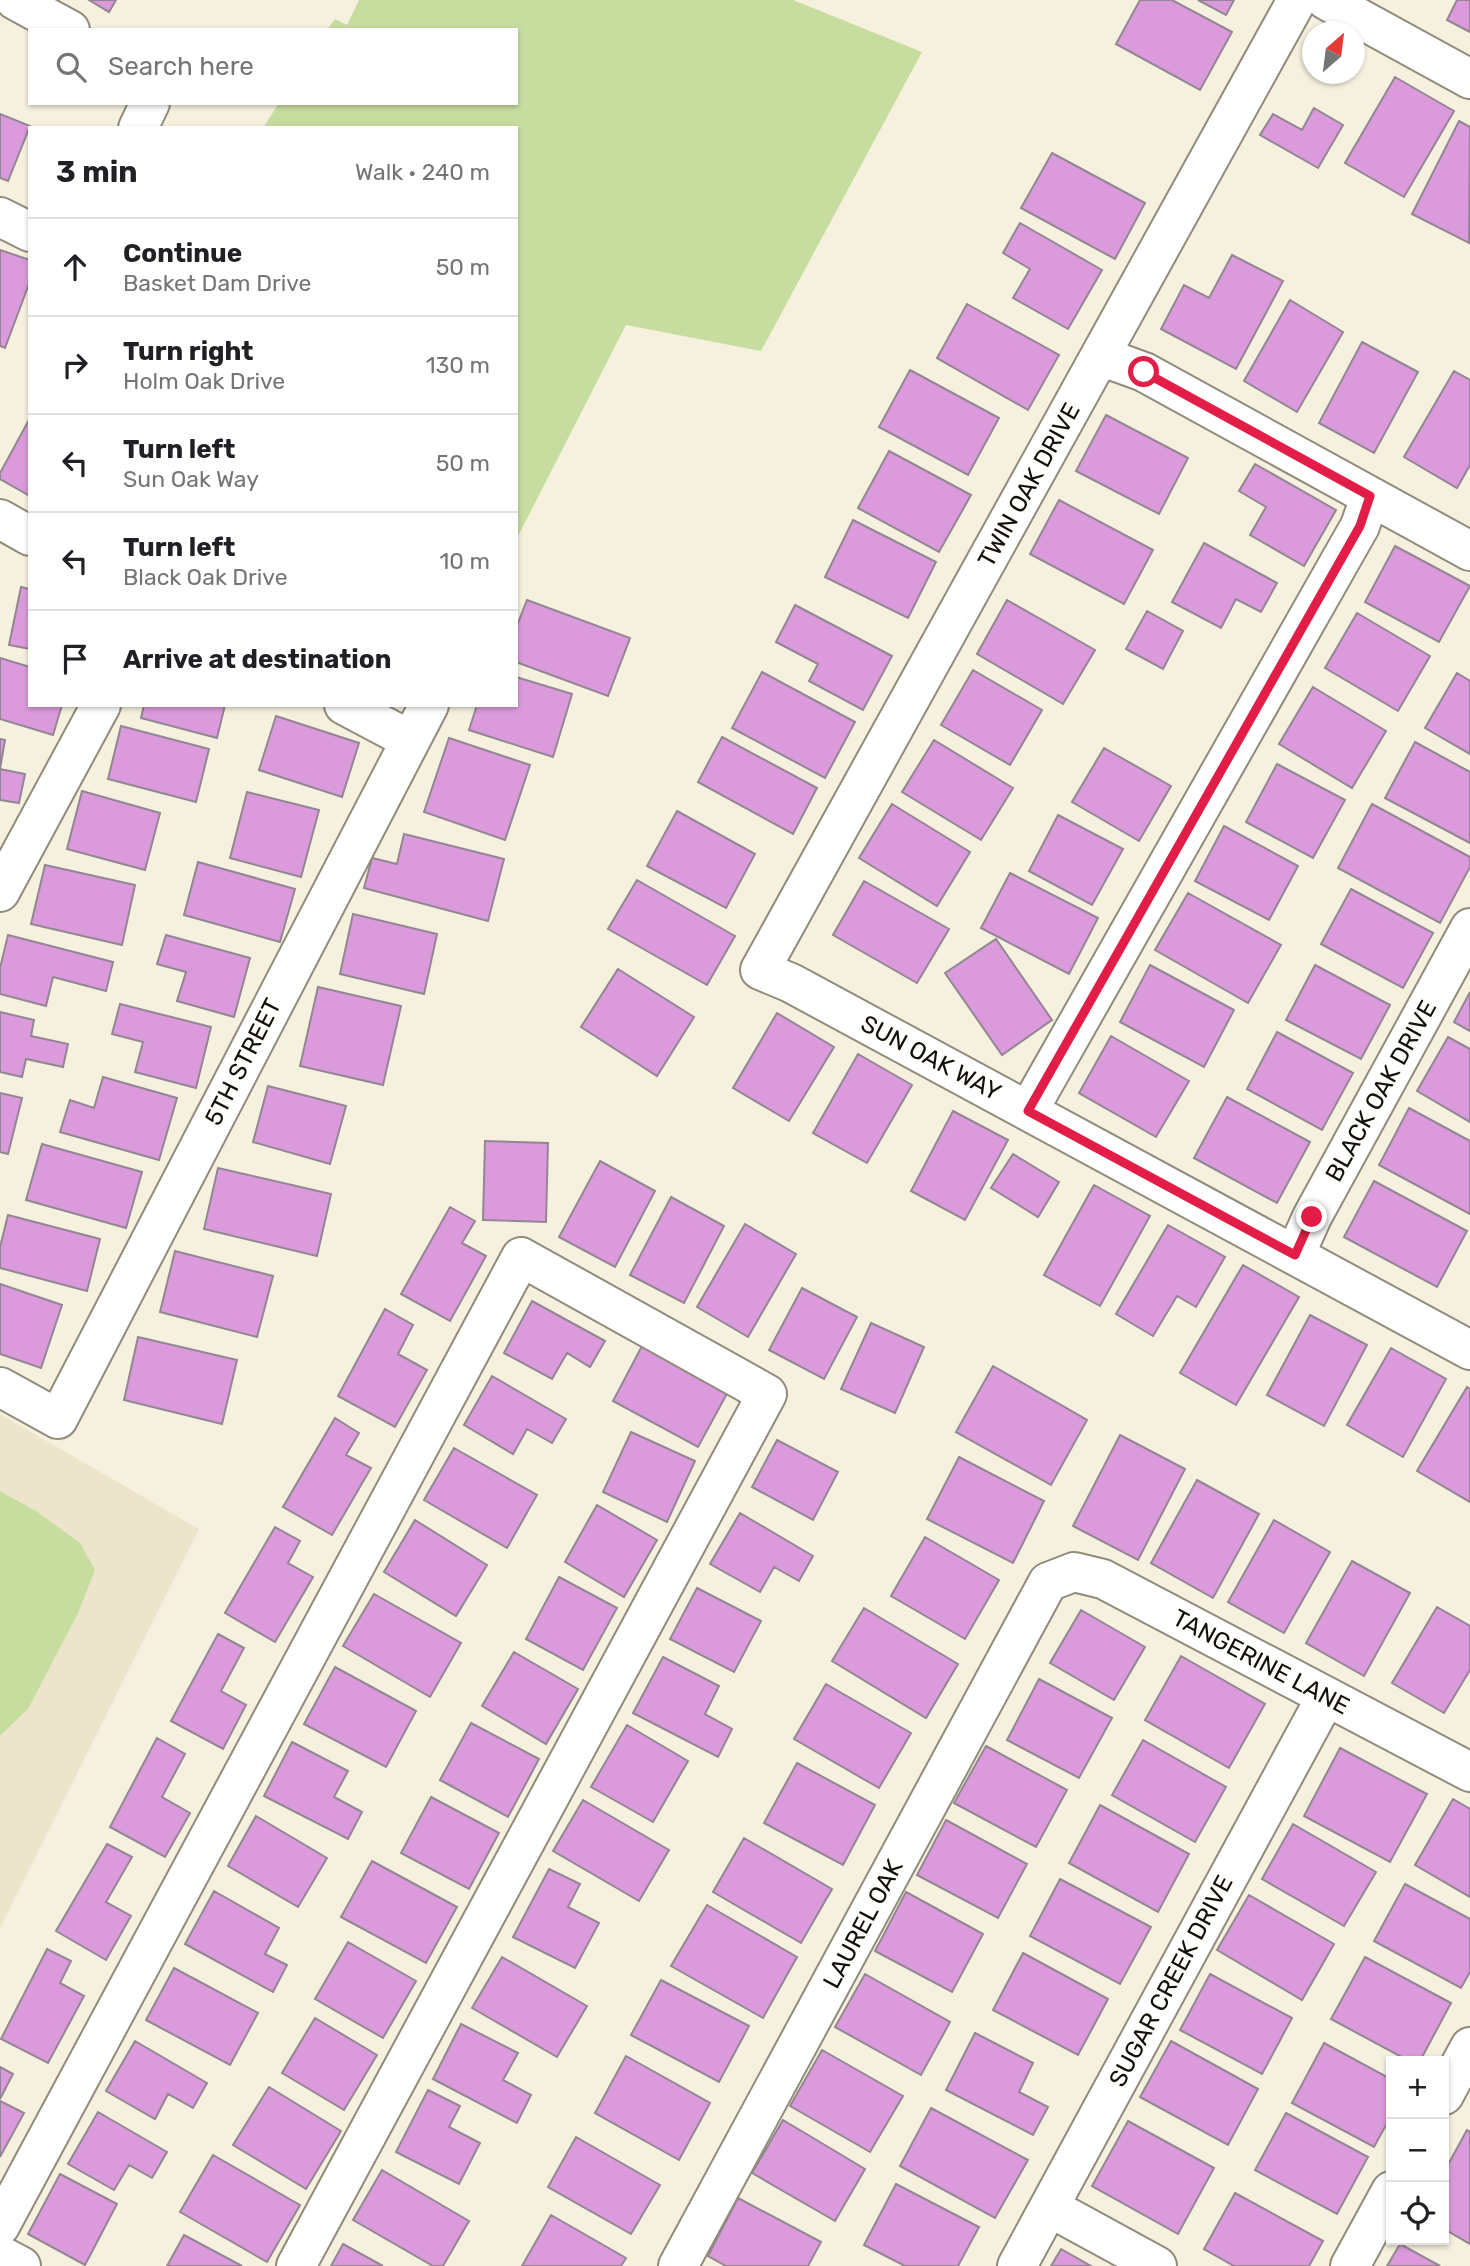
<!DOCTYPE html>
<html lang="en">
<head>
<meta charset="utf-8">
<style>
  :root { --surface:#fff; --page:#f2f2f2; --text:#202124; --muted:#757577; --line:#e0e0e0 }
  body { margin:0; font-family:Rubik,sans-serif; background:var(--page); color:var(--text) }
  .controls { position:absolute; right:21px; bottom:21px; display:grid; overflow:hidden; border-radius:0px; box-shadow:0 2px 5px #0004 }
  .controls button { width:63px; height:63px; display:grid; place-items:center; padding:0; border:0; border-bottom:2px solid var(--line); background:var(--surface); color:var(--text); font:35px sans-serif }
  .compass { position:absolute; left:1302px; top:21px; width:63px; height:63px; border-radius:50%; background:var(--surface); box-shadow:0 2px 5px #0004; rotate:28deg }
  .stop { position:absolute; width:21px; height:21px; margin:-16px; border:5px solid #e11d48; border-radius:50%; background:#fff }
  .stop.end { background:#e11d48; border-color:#fff; box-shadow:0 2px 7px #0008 }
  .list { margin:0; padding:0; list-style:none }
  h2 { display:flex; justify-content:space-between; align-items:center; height:91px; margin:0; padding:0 28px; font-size:30px }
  h2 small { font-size:23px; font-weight:400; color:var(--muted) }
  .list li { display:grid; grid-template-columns:46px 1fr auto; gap:21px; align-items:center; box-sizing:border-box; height:98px; padding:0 28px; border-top:2px solid var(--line) }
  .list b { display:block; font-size:26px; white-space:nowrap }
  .list p { margin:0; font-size:23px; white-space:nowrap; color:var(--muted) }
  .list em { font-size:23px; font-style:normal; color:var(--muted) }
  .icon { flex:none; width:38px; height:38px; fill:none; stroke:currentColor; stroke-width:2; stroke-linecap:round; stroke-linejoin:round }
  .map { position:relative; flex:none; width:1470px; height:2266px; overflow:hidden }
  .search { position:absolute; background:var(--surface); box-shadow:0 2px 5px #0004; left:28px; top:28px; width:490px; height:77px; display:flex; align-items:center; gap:18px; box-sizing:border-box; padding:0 24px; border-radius:0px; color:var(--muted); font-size:26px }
  .panel { position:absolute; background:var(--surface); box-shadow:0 2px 5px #0004; left:28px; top:126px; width:490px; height:581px; border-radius:0px }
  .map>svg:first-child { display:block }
  .built { fill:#ece5cc }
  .green { fill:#c7dd9f }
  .building { fill:#db9adc; stroke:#938693; stroke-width:2 }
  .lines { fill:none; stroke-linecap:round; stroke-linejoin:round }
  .minor-casing { stroke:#908b7b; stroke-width:42 }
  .minor { stroke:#fff; stroke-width:38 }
  .route { stroke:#e11d48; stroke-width:9 }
  .labels { text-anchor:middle; stroke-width:5; stroke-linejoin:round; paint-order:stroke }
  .street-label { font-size:24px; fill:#110f0a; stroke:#fffefa }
</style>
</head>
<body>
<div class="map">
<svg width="1470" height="2266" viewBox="0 0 1470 2266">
  <rect width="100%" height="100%" fill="#f6f1df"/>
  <path class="built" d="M0,1414L199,1529L0,1928V1736L28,1709L36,1511L0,1491Z"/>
  <path class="green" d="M359,0H793L922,52L761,351L626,325L516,540V128H263L279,103H516V30H327L335,19L347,25Z
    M0,1491L36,1511L80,1543L95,1570L78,1613L28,1709L0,1736Z"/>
  <path class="building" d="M89,0H116L109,12Z
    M1140,0H1172L1232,32L1200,90L1116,44Z
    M1198,0H1234L1226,15Z
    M1457,0H1470V32L1447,20Z
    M1395,77L1454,111L1404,197L1345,163Z
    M1314,108L1343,125L1318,168L1260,135L1273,114L1302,130Z
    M0,114L30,126L8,181L0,178Z
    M1459,121L1470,127L1469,243L1412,214Z
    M1052,153L1145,203L1115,259L1021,208Z
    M1020,223L1102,270L1068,329L1013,298L1030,269L1003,253Z
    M0,250L30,260V281L5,348L0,346Z
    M1232,255L1283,281L1236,369L1161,329L1184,285L1209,298Z
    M1290,300L1343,332L1297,412L1244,381Z
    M967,304L1059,355L1028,410L937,358Z
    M1362,342L1418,372L1374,453L1319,423Z
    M910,370L999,418L968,475L879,427Z
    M1454,371L1470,380V465L1457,488L1404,457Z
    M1106,415L1188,458L1159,514L1076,471Z
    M30,418V496L0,479V473Z
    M889,451L971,495L939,552L858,508Z
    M1255,464L1336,510L1304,566L1250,535L1266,507L1239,491Z
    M1059,500L1153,550L1124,604L1030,554Z
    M853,520L936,562L908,618L825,577Z
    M1204,543L1277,583L1261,612L1236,599L1221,628L1172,602Z
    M1395,546L1470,586L1439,642L1365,602Z
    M21,587L30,589V649L9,645Z
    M527,600L630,638L608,696L516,662V628Z
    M1007,600L1095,650L1063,704L977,654Z
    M795,605L892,656L863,710L809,681L818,664L776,642Z
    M1147,611L1183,631L1163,669L1126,649Z
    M1357,613L1430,656L1398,711L1325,668Z
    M0,658L30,667V705H62L53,735L0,719Z
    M973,670L1042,710L1010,765L941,725Z
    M762,672L855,722L825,778L732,728Z
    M1457,673L1470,681V754L1425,728Z
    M516,677L572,694L553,757L469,730L477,705H516Z
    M1313,687L1386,731L1352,788L1279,744Z
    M144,705H225L217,738L141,718Z
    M276,716L359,743L342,797L259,770Z
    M121,726L209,749L196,802L108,779Z
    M722,737L817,788L793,834L698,782Z
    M449,738L530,765L505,840L424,812Z
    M0,739L5,740L0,769L25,774L19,803L0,800Z
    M934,740L1013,788L981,840L902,792Z
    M1415,742L1470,772V843L1385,798Z
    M1104,748L1171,786L1139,841L1072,802Z
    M1277,764L1345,800L1313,858L1246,822Z
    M82,791L160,813L145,870L67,849Z
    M247,792L319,810L301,877L230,858Z
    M892,804L970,852L937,906L859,858Z
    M1372,804L1470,857V867L1440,923L1338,868Z
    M677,811L755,854L726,908L647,866Z
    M1058,815L1123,849L1092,905L1029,871Z
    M1224,826L1298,866L1269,920L1195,881Z
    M404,834L504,859L488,921L364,888L372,858L397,864Z
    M198,862L295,889L280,942L184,915Z
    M45,865L135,885L122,945L31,924Z
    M1010,873L1098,918L1069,974L981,928Z
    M637,880L735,936L707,985L608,929Z
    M864,881L949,929L917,983L833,935Z
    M1351,889L1433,933L1403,988L1321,944Z
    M1188,893L1281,945L1248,1003L1155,950Z
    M353,914L437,934L424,994L340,974Z
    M8,935L113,962L106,991L53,977L46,1006L0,994V968Z
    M166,935L250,958L234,1017L177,1001L186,972L157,964Z
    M996,939L1052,1020L1002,1055L945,973Z
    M1150,965L1234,1010L1204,1067L1120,1022Z
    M1315,965L1390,1005L1361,1059L1286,1020Z
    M618,969L694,1017L657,1076L581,1027Z
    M318,987L401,1006L383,1085L300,1066Z
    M1470,992V1031L1454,1022Z
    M120,1004L211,1027L196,1088L135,1072L143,1042L112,1034Z
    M0,1012L34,1020L31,1036L68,1044L63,1067L26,1059L22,1077L0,1072Z
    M777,1013L834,1047L789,1121L733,1088Z
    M1277,1032L1353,1073L1322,1130L1247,1089Z
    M1111,1036L1189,1081L1156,1137L1079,1093Z
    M1448,1037L1470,1049V1122L1417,1091Z
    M858,1054L912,1085L867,1163L813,1133Z
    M103,1077L177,1098L159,1160L60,1132L70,1100L94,1108Z
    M268,1086L346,1106L330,1164L253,1142Z
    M0,1093L22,1098L8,1154L0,1152Z
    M1227,1097L1310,1142L1277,1203L1194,1158Z
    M1409,1108L1470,1141V1214L1379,1165Z
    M953,1111L1008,1140L965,1220L911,1191Z
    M485,1141L548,1143L546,1222L483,1220Z
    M42,1144L142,1172L126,1228L26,1200Z
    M1013,1154L1059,1182L1038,1217L991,1188Z
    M600,1161L655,1191L615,1267L559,1237Z
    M218,1168L331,1194L317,1256L204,1229Z
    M1374,1181L1467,1231L1437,1287L1344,1237Z
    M1094,1185L1150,1216L1100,1306L1044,1275Z
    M671,1197L724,1226L684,1303L630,1275Z
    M450,1207L475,1221L462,1243L486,1256L450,1321L401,1294Z
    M8,1215L100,1239L87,1291L0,1268V1247Z
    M745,1224L796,1254L748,1337L697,1307Z
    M1168,1225L1225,1257L1196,1307L1177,1296L1153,1336L1116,1314Z
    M175,1251L273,1276L257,1337L160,1312Z
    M1243,1265L1299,1297L1236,1405L1180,1373Z
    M0,1284L62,1305L41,1368L0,1354Z
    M802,1288L857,1317L824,1379L769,1350Z
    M532,1301L605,1341L590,1367L567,1353L552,1379L504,1353Z
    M385,1309L413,1325L398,1354L427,1370L395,1427L338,1396Z
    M1310,1315L1367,1345L1324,1426L1267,1395Z
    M871,1323L924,1347L895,1413L841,1389Z
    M138,1337L237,1360L222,1424L124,1400Z
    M643,1344L729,1390L698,1447L613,1401Z
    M1391,1348L1446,1379L1403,1457L1347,1425Z
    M993,1366L1087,1420L1051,1485L956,1432Z
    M492,1376L566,1419L552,1443L527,1429L513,1454L464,1425Z
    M1467,1387L1470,1389V1502L1417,1471Z
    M335,1418L359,1433L346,1455L371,1468L332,1535L283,1507Z
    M631,1432L695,1461L667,1522L603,1492Z
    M1120,1435L1185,1469L1138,1560L1073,1526Z
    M777,1440L838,1472L813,1520L752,1487Z
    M454,1448L537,1495L507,1548L424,1500Z
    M959,1457L1044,1501L1013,1563L927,1519Z
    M1197,1480L1259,1514L1213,1598L1151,1563Z
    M597,1505L657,1540L624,1597L565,1562Z
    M740,1513L813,1556L799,1581L774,1567L760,1592L710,1564Z
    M415,1520L487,1565L456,1616L384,1572Z
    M1274,1520L1330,1552L1284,1633L1228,1602Z
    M275,1527L300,1541L288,1563L313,1577L275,1642L225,1613Z
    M925,1537L999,1580L965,1639L891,1596Z
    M1352,1561L1410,1593L1364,1676L1306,1643Z
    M559,1577L617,1608L583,1670L526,1639Z
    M697,1588L761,1621L734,1672L670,1639Z
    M374,1594L461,1643L430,1697L343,1646Z
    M1437,1607L1470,1626V1670L1444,1713L1392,1683Z
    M864,1608L958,1664L926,1718L832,1661Z
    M1081,1610L1145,1647L1114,1700L1050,1663Z
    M218,1634L244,1648L221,1691L246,1705L223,1749L171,1721Z
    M514,1652L578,1689L546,1744L482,1706Z
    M1181,1656L1265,1704L1229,1768L1145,1720Z
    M663,1657L719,1686L705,1714L732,1729L718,1757L633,1713Z
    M335,1667L416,1711L386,1767L304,1724Z
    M1039,1679L1112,1718L1079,1778L1007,1740Z
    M826,1684L911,1733L879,1788L794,1739Z
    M471,1723L539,1759L508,1817L440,1780Z
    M627,1725L688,1761L653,1822L591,1787Z
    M157,1738L185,1754L162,1797L190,1813L165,1857L110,1827Z
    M1143,1740L1226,1787L1195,1842L1112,1795Z
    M292,1742L348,1771L334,1797L362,1812L348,1839L264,1796Z
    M986,1746L1067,1790L1036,1847L954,1803Z
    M1340,1748L1427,1794L1390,1862L1304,1816Z
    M797,1763L875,1805L843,1865L764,1823Z
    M431,1797L499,1833L469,1889L401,1853Z
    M1453,1799L1470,1809V1897L1415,1865Z
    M583,1800L669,1850L639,1901L553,1851Z
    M1100,1805L1189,1854L1158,1912L1069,1863Z
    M256,1816L327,1858L298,1907L228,1866Z
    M946,1820L1027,1864L998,1918L917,1875Z
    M1293,1824L1376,1872L1344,1926L1262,1879Z
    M744,1838L832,1889L801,1943L713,1892Z
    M107,1844L132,1857L106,1902L131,1916L106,1960L56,1931Z
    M372,1861L457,1907L426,1963L341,1917Z
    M549,1869L580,1884L568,1907L599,1923L575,1968L513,1937Z
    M1060,1879L1151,1927L1120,1984L1030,1936Z
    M1405,1884L1470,1919V1972L1461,1988L1374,1941Z
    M214,1891L279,1928L265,1954L287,1965L273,1992L185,1944Z
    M906,1892L983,1934L952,1992L875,1951Z
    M1249,1895L1334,1944L1302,2000L1217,1950Z
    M707,1905L797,1957L763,2018L671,1966Z
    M348,1942L416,1981L383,2038L315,1999Z
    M47,1949L71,1961L60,1983L84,1996L48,2063L1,2039Z
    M1023,1953L1108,1999L1078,2055L993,2010Z
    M502,1957L587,2006L557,2057L472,2008Z
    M1365,1957L1451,2003L1420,2061H1409L1331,2019Z
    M174,1968L258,2013L230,2065L146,2020Z
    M865,1974L950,2022L921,2075L835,2027Z
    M1210,1974L1292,2018L1262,2074L1180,2030Z
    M661,1980L749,2026L719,2082L631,2035Z
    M315,2018L377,2055L344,2110L282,2073Z
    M461,2024L518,2053L503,2080L531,2095L517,2123L433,2079Z
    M975,2033L1033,2063L1019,2092L1048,2107L1033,2135L946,2090Z
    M135,2041L207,2083L193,2108L168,2094L155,2119L106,2091Z
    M1171,2041L1258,2089L1228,2145L1140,2097Z
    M1324,2043L1391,2079V2116L1374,2147L1292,2103Z
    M822,2050L903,2096L870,2152L790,2106Z
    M626,2056L710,2103L679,2160L595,2113Z
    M0,2067L13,2074L0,2099Z
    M269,2087L341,2131L306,2189L233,2145Z
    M428,2090L460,2106L449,2127L480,2143L459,2184L396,2152Z
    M0,2101L24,2113L0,2157Z
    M931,2108L1028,2160L995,2218L900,2166Z
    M98,2112L167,2152L152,2178L129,2165L114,2190L68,2164Z
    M1286,2113L1368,2157L1337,2214L1255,2170Z
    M783,2120L865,2169L835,2221L752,2173Z
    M1128,2121L1214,2168L1178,2234L1092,2186Z
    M1467,2130L1470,2132V2244L1444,2229V2172Z
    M576,2137L660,2185L631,2234L548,2187Z
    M213,2155L300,2205L267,2262L180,2212Z
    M382,2170L469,2221L443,2266H433L353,2220Z
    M60,2174L117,2204L85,2265L28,2234Z
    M896,2184L979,2227L958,2266H905L864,2245Z
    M1235,2193L1323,2241L1309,2266H1234L1204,2249Z
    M738,2198L821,2242L808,2266H726L708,2256Z
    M551,2215L626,2258L621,2266H522Z
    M184,2235L242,2266H167Z
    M343,2244L383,2266H331Z
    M1400,2244L1440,2266H1387Z
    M1061,2249L1091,2266H1051Z"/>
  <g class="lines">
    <g class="minor-casing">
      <path id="minor" d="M15,0L70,30
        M1297,0L760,970L791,983L1470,1350
        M1326,0L1470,79
        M138,128L150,103
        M0,217L30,232
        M1100,356L1144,372L1470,551
        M0,519L30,536
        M344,705L410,740
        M0,892L101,705
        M1028,1111L1360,526L1370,497
        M1295,1255L1312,1217L1470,928
        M0,1387L58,1419L429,705
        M1444,2095L1470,2047
        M1049,2207L1157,2266
        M0,2226L521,1257L767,1394L296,2266
        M0,2255L21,2266
        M678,2266L1048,1582L1074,1572L1103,1579L1470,1772
        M1017,2266L1326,1697
        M1350,2266L1391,2191"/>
    </g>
    <use href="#minor" class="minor"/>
  </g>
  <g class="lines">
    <path class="route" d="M1144,372L1370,496L1360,526L1028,1111L1295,1255L1312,1217"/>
  </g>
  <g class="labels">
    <g class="street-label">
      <text transform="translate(1029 485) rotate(-61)" y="8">TWIN OAK DRIVE</text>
      <text transform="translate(931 1058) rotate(28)" y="8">SUN OAK WAY</text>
      <text transform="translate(243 1062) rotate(-63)" y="8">5TH STREET</text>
      <text transform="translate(1381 1091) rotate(-61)" y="8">BLACK OAK DRIVE</text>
      <text transform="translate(1261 1662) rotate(28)" y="8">TANGERINE LANE</text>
      <text transform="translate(863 1924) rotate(-62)" y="8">LAUREL OAK</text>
      <text transform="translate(1171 1981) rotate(-62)" y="8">SUGAR CREEK DRIVE</text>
    </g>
  </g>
</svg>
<div class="controls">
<button>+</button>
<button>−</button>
<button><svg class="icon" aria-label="locate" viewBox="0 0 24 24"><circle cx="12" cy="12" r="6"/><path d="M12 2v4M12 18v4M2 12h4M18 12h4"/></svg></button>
</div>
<svg class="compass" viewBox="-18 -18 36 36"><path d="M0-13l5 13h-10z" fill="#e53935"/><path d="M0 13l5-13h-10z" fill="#757577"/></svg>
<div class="stop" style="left:1144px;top:372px"></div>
<div class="stop end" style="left:1312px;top:1217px"></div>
<div class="search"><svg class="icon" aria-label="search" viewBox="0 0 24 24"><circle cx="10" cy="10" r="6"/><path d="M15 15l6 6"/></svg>Search here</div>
<section class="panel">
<h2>3 min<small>Walk · 240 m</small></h2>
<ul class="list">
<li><svg class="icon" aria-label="ahead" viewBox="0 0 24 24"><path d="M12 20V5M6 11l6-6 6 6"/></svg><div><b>Continue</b><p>Basket Dam Drive</p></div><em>50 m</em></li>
<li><svg class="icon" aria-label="right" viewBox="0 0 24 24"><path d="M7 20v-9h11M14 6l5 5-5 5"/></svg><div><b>Turn right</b><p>Holm Oak Drive</p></div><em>130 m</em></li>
<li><svg class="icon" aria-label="left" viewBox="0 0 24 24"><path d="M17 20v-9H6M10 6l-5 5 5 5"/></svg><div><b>Turn left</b><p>Sun Oak Way</p></div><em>50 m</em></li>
<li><svg class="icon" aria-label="left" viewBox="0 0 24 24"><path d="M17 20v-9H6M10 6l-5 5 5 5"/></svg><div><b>Turn left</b><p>Black Oak Drive</p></div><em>10 m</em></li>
<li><svg class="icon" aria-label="arrive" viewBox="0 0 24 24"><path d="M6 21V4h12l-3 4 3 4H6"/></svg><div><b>Arrive at destination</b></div></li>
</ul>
</section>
</div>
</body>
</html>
